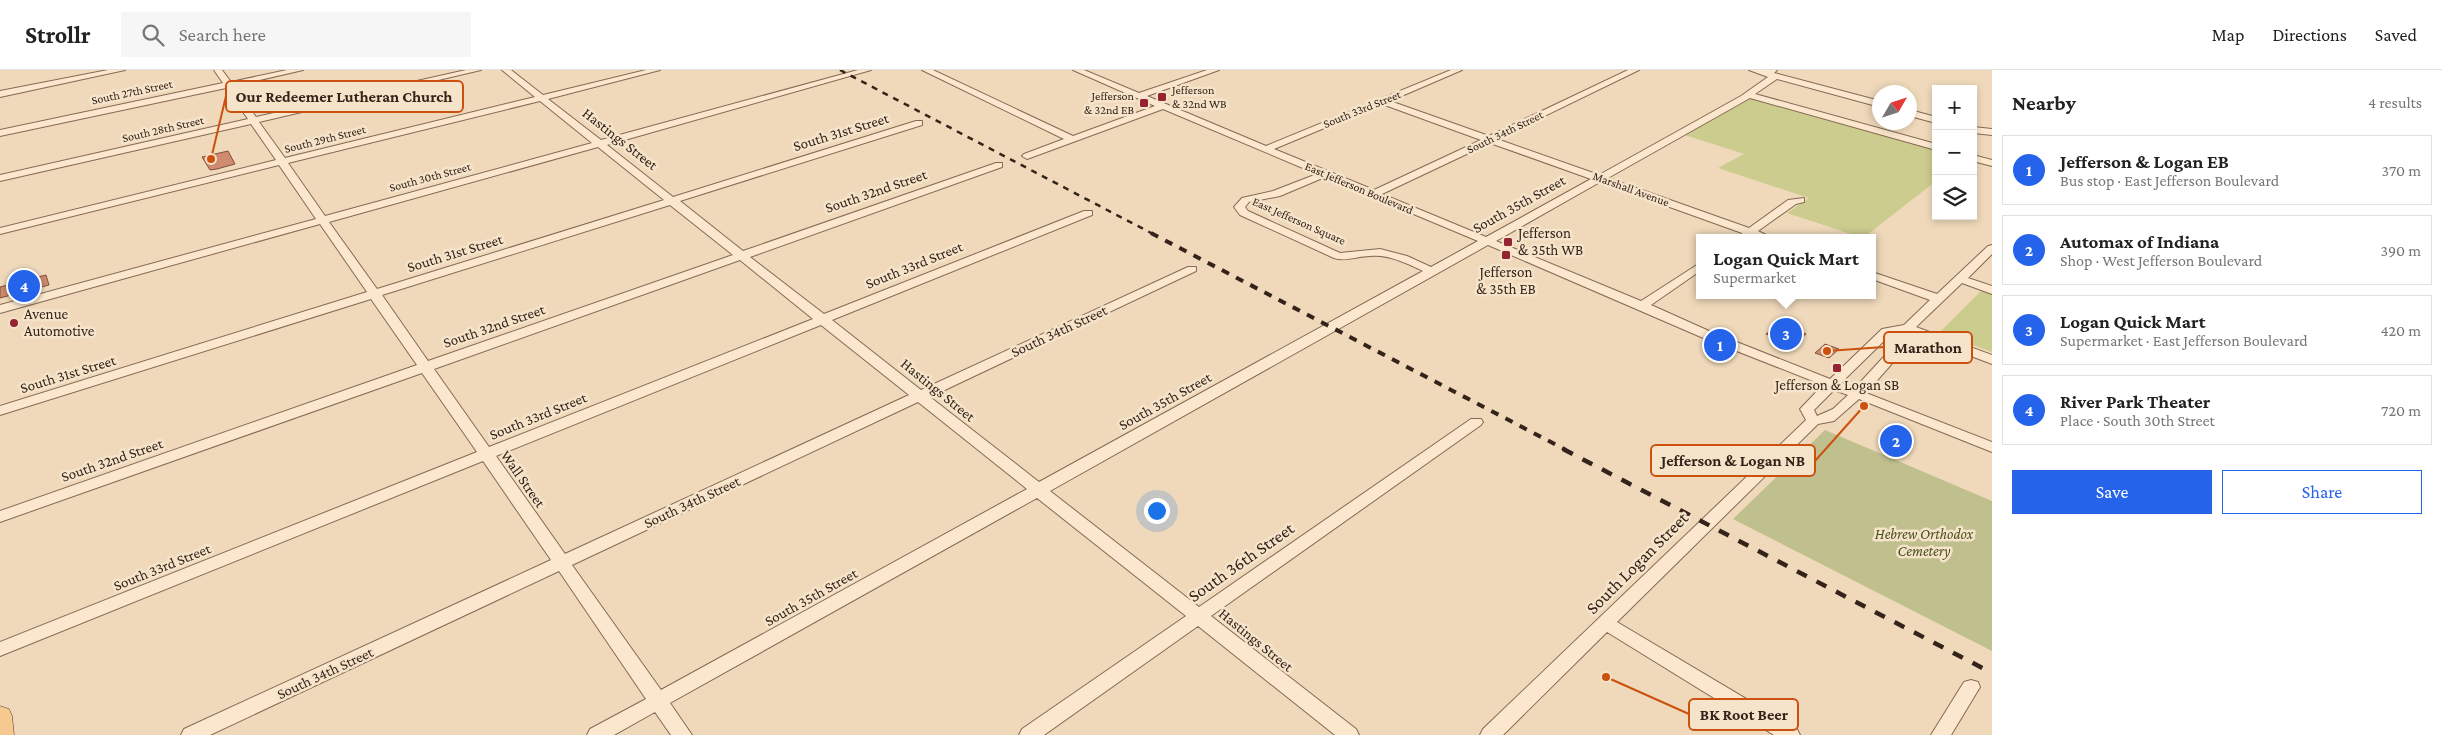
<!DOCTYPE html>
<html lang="en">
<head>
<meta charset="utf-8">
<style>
  :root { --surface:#fff; --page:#f6f6f6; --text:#222; --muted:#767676; --line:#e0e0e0; --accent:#2563eb }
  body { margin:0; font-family:"Crimson Pro",serif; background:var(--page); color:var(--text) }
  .controls { position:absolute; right:15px; top:15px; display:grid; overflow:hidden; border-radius:0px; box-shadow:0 2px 8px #0003 }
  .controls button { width:45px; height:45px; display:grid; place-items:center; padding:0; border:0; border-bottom:1px solid var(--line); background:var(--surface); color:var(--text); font:25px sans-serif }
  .compass { position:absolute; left:1872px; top:15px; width:45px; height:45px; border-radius:50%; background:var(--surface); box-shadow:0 2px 8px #0003; rotate:51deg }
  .you { position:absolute; left:1156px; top:440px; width:18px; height:18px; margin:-12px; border:4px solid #fff; border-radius:50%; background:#1a73e8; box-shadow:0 0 0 8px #1a73e833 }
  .badge { display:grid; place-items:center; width:32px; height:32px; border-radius:50%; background:var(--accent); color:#fff; font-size:16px; font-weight:700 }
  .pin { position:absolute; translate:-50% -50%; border:2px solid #fff; box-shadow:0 1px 5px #0006 }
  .popup { position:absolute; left:1696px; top:164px; width:180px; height:65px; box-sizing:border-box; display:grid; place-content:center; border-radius:0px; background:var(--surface); filter:drop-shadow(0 1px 4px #0005); font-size:16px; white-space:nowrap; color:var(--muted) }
  .popup b { font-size:19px; color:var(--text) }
  .popup::after { content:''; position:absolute; left:50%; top:100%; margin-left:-10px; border:10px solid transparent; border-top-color:var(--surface) }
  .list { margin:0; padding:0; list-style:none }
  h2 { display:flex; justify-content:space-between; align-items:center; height:65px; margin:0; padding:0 20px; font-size:21px }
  h2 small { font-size:16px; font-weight:400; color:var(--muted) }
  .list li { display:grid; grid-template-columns:32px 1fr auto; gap:15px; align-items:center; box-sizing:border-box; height:70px; margin:0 10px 10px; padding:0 10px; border:1px solid var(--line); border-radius:0px }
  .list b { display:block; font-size:19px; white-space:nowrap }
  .list p { margin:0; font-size:16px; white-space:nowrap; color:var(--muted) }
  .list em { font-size:16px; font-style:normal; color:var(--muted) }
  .actions { display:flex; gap:10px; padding:15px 20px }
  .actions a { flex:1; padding:11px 0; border:1px solid var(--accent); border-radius:0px; text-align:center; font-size:18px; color:var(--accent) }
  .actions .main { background:var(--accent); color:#fff }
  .icon { flex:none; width:28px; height:28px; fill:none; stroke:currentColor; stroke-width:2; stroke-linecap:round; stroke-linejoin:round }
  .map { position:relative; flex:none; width:1992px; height:665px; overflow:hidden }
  header { display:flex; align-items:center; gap:30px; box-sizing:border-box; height:70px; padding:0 25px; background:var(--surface); border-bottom:1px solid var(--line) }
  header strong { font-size:24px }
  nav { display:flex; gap:28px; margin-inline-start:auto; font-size:18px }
  .search { width:350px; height:45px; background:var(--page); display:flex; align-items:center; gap:12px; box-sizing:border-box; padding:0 18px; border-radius:0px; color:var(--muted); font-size:19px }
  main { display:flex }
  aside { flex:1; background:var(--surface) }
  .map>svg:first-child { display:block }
  .green { fill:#cccc8f }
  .cemetery { fill:#c0c08f }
  .building { fill:#ce8b6f; stroke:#854f3a }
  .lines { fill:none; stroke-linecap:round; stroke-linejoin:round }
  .minor-casing { stroke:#856954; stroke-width:2 }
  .major-casing { stroke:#523829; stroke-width:1 }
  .minor { fill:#fae7cd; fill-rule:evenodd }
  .major { fill:#f5c98f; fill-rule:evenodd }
  .rail-far2 { stroke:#34231a; stroke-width:2.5; stroke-dasharray:6 6; stroke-linecap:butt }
  .rail-far1 { stroke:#34231a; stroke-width:4; stroke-dasharray:8 8; stroke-linecap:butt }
  .rail { stroke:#34231a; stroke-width:4.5; stroke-dasharray:11 11; stroke-linecap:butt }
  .poi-dot { fill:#962331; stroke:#f6e4ca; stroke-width:2 }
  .labels { text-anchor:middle; stroke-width:5; stroke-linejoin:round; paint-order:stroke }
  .far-poi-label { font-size:12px; fill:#34231a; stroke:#f6e4ca; text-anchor:start }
  .far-street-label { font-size:12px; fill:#34231a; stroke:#f6e4ca }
  .street-label { font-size:15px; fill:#34231a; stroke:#f6e4ca }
  .poi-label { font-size:15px; fill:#34231a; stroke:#f6e4ca; text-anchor:start }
  .park-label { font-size:15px; font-style:italic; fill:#4a5120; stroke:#f6e4ca }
  .near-street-label { font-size:18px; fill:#34231a; stroke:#f6e4ca }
  .leader { fill:none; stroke:#cd510e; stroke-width:2 }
  .callout-dot { fill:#cd510e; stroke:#f6e4ca; stroke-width:2 }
  .callout { fill:#f6e4ca; stroke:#cd510e; stroke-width:2 }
  .callout-label { font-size:16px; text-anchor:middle; font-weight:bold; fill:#34231a }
</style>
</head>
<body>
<header>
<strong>Strollr</strong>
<div class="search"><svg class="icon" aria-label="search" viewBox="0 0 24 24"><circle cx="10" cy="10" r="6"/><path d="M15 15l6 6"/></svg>Search here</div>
<nav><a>Map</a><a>Directions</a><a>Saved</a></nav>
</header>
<main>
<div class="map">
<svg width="1992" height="665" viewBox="0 0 1992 665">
  <rect width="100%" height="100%" fill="#efd9ba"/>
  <path class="green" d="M1754,27L1936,78V111L1863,168L1787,143L1809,128L1718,98L1744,84L1685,65Z
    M1981,221L1992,224V282L1939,263Z"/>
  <path class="cemetery" d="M1825,360L1992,431V581L1733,449Z"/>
  <path class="building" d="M228,81L235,94L217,99L210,100L202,87Z
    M46,205L49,215L0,228V217Z
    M1780,253L1806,264L1792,275L1766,264Z
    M1825,274L1839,279L1829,288L1815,283Z"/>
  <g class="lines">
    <g class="minor-casing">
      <path id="minor" d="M108,0H125L0,27V21Z
        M214,0H222L231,12L287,0H303L234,16L256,47L466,0H481L259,52L285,88L535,27L502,0H511L543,25L646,0H660L548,29L601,70L858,0H871L607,75L673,127L916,51H922V55L680,131L743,181L996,93H1002V97L750,187L824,244L1084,141H1092V145L832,250L921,320L1188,197H1196V201L930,327L1039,412L1423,201C1406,193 1388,184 1370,186C1357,186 1347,192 1334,188L1240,145L1234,137L1242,128L1273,121L1317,104L1163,39L1027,89L1022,86L1024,84L1064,69L922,0H933L1073,66L1155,36L1073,0H1084L1139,23L1207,0H1219L1147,26L1266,76L1451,0H1462L1390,31L1489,66L1628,0H1639L1497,69L1599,105L1741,26L1768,7L1749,0H1777L1774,3L1880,31V37L1777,9L1755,24L1936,74V80L1750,28L1608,108L1749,158L1788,130L1804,128V132L1796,134L1758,161L1772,168L1742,167V163L1600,112L1496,171L1641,231L1700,193V201L1651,235L1709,261L1830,309L1882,259L1904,255L1930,230L1872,209V202L1937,224L1988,176L1992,175V184L1968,208L1992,216V224L1962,213L1916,257L1992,285V294L1913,264L1910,273L1866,323L1992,372V382L1859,329L1834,351L1818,354L1617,552L1797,659L1800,665H1774L1607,562L1503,665H1480L1483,659L1806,350L1800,339L1823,315L1701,267L1488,175L1050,421L1199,537L1471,349H1481L1483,352L1481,355L1211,546L1356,659L1359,665H1335L1198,556L1044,665H1019L1022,659L1186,546L1037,428L670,633L692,665H671L655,642L614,665H587L590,659L646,629L559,501L210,665H181L184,659L551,490L483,391L0,586V572L477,382L422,303L0,452V441L417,295L371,229L0,345V336L367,222L320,154L0,243V235L316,149L279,95L0,164V158L276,90L251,54L0,111V105L248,49L226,18L0,66V60L223,13ZM540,31L592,73L325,146L288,93ZM1382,34L1481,70L1374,120L1274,79ZM1490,73L1591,109L1486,167L1382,124ZM598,77L664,130L377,219L329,152ZM1325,107L1478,171L1431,197L1407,186L1380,179L1340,183L1248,141L1245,137L1249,132L1280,126ZM670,135L733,185L428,291L382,225ZM740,190L813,249L489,377L434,299ZM821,255L909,325L565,484L496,386ZM1901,263L1900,269L1855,318L1841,313L1890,265ZM1834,320L1848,325L1833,339L1817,346L1814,340ZM918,332L1027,419L661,620L572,495Z
        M1910,40L1936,47V53L1910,46Z
        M1973,57L1992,59V65L1973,63Z
        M1973,85L1992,90V96L1973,91Z
        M1971,610L1978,612L1980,617L1951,665H1931L1964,612Z"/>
    </g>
    <g class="major-casing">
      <path id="major" d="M0,636L9,639L12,646L14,665H0Z"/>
    </g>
    <use href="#minor" class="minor"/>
    <use href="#major" class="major"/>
    <path class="rail-far2" d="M840,0L1153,164"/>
    <path class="rail-far1" d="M1151,163L1566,380"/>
    <path class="rail" d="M1563,379L1992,603"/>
  </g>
  <g class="poi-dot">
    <rect x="1157" y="22" width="10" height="10" rx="2.5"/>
    <rect x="1139" y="28" width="10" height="10" rx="2.5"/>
    <rect x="1503" y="167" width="10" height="10" rx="2.5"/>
    <rect x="1501" y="180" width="10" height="10" rx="2.5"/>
    <circle cx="14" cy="253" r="5"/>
    <rect x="1832" y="293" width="10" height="10" rx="2.5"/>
  </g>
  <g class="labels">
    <g class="far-poi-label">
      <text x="1172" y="24">Jefferson<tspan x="1172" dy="14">&amp; 32nd WB</tspan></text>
      <text x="1134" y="30" text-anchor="end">Jefferson<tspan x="1134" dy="14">&amp; 32nd EB</tspan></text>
    </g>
    <g class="far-street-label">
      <text transform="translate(132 22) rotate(-12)" y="4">South 27th Street</text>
      <text transform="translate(1362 39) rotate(-22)" y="4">South 33rd Street</text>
      <text transform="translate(163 59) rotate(-13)" y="4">South 28th Street</text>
      <text transform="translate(1505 62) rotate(-26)" y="4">South 34th Street</text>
      <text transform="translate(325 69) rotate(-14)" y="4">South 29th Street</text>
      <text transform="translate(430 107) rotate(-15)" y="4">South 30th Street</text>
      <text transform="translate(1359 118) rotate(23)" y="4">East Jefferson Boulevard</text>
      <text transform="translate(1631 119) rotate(20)" y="4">Marshall Avenue</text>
      <text transform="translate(1299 151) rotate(24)" y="4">East Jefferson Square</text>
    </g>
    <g class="street-label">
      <text transform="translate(841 62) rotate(-17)" y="5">South 31st Street</text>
      <text transform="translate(620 69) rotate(38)" y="5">Hastings Street</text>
      <text transform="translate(876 121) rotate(-19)" y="5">South 32nd Street</text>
      <text transform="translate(1519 134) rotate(-29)" y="5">South 35th Street</text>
      <text transform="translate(455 183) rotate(-17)" y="5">South 31st Street</text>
      <text transform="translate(914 195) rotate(-22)" y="5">South 33rd Street</text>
      <text transform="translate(494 256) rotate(-19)" y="5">South 32nd Street</text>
      <text transform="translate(1059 261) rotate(-25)" y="5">South 34th Street</text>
      <text transform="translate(68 304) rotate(-17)" y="5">South 31st Street</text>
      <text transform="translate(938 320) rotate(39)" y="5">Hastings Street</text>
      <text transform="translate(1165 331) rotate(-29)" y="5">South 35th Street</text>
      <text transform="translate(538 346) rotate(-22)" y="5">South 33rd Street</text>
      <text transform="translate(112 390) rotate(-19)" y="5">South 32nd Street</text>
      <text transform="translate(523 409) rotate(55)" y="5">Wall Street</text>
      <text transform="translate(692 432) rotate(-25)" y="5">South 34th Street</text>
      <text transform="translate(162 497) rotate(-22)" y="5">South 33rd Street</text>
      <text transform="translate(811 527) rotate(-29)" y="5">South 35th Street</text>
      <text transform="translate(1256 570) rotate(39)" y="5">Hastings Street</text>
      <text transform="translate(325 603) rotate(-25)" y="5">South 34th Street</text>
    </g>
    <g class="poi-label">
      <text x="1518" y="168">Jefferson<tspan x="1518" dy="17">&amp; 35th WB</tspan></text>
      <text x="1506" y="207" text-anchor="middle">Jefferson<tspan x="1506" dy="17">&amp; 35th EB</tspan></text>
      <text x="24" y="249">Avenue<tspan x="24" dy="17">Automotive</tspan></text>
      <text x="1837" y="320" text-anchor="middle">Jefferson &amp; Logan SB</text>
    </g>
    <g class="park-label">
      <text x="1924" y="469">Hebrew Orthodox<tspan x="1924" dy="17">Cemetery</tspan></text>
    </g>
    <g class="near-street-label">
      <text transform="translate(1241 492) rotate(-35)" y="6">South 36th Street</text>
      <text transform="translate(1637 493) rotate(-45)" y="6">South Logan Street</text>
    </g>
  </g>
  <path class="leader" d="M211 89L226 26M1827 281L1884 277M1864 336L1815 391M1606 607L1689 644"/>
  <g class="callout-dot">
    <circle cx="211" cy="89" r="5"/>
    <circle cx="1827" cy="281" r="5"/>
    <circle cx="1864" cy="336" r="5"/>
    <circle cx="1606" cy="607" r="5"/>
  </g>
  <g class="callout">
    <rect x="226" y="11" width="237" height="31" rx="5"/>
    <rect x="1884" y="262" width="88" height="31" rx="5"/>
    <rect x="1651" y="375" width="164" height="31" rx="5"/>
    <rect x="1689" y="629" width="109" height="31" rx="5"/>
  </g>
  <g class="callout-label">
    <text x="344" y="32">Our Redeemer Lutheran Church</text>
    <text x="1928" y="283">Marathon</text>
    <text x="1733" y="396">Jefferson &amp; Logan NB</text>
    <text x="1744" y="650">BK Root Beer</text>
  </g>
</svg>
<div class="controls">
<button>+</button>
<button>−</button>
<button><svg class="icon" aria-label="layers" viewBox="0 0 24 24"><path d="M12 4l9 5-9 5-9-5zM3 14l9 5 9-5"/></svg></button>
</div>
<svg class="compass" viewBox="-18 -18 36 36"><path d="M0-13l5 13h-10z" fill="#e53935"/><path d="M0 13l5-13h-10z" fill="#767676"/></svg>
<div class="you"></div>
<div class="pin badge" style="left:1720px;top:275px">1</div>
<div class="pin badge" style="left:1896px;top:371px">2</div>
<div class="pin badge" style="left:1786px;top:264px">3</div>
<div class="popup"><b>Logan Quick Mart</b>Supermarket</div>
<div class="pin badge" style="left:24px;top:216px">4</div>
</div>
<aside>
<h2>Nearby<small>4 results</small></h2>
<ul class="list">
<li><span class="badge">1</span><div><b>Jefferson &amp; Logan EB</b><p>Bus stop · East Jefferson Boulevard</p></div><em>370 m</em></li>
<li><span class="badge">2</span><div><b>Automax of Indiana</b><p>Shop · West Jefferson Boulevard</p></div><em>390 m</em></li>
<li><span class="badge">3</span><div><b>Logan Quick Mart</b><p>Supermarket · East Jefferson Boulevard</p></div><em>420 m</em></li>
<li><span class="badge">4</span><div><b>River Park Theater</b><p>Place · South 30th Street</p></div><em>720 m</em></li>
</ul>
<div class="actions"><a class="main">Save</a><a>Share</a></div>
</aside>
</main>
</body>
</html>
